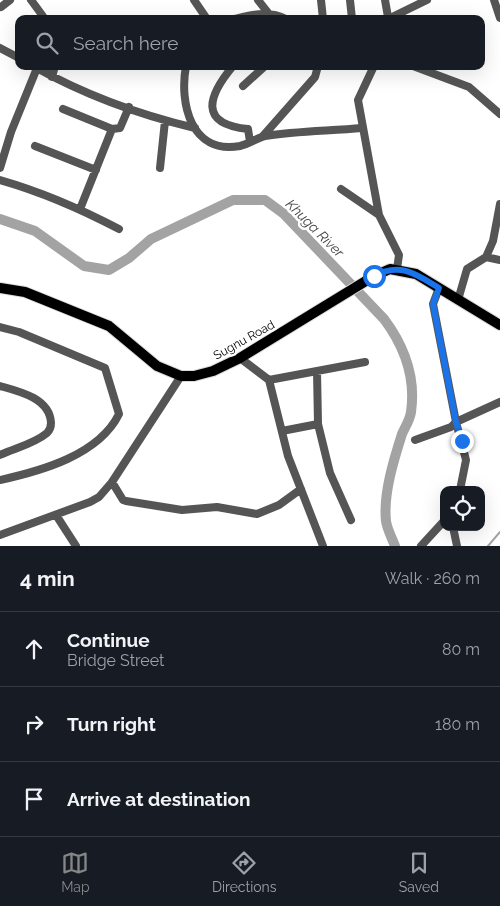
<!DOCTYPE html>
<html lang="en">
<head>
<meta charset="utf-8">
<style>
  :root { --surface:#171b24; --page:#242831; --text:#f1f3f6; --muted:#9ea1a6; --line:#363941; --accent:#858687 }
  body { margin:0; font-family:Raleway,sans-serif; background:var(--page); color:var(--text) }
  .controls { position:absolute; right:15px; bottom:15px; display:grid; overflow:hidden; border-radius:10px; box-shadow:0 5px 20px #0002 }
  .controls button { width:45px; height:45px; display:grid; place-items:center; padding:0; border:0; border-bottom:1px solid var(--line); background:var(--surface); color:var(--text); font:25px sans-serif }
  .stop { position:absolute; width:15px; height:15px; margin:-11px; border:4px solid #1a73e8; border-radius:50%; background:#fff }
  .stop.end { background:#1a73e8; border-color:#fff; box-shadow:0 1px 5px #0008 }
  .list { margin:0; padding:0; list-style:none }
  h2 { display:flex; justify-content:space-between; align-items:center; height:65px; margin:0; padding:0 20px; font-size:21px }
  h2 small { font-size:16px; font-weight:400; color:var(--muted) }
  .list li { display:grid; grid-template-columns:32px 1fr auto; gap:15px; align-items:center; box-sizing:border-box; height:75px; padding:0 20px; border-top:1px solid var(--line) }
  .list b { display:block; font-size:19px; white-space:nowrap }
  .list p { margin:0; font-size:16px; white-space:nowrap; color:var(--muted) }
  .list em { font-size:16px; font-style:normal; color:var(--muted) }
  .icon { flex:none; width:28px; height:28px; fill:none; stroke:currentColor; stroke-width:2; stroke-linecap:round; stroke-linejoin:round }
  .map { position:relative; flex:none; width:500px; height:546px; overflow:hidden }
  .search { position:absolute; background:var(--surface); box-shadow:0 5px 20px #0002; left:15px; right:15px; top:15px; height:55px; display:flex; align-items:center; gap:12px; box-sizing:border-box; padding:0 18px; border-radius:10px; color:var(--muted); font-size:19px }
  .sheet { height:290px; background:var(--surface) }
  nav { display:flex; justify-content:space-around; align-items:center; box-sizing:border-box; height:70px; border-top:1px solid var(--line); background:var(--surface); font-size:14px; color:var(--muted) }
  nav a { display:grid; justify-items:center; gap:2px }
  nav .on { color:var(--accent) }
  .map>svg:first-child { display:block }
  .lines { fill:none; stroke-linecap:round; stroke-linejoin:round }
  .stream { stroke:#a3a3a3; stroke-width:2 }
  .river { stroke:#a3a3a3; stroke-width:10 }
  .major-casing { stroke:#dbdbdb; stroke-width:12 }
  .minor { stroke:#555; stroke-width:8 }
  .major { stroke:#000; stroke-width:10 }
  .route { stroke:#1a73e8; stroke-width:6 }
  .labels { text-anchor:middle; stroke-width:5; stroke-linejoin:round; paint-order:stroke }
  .street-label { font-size:12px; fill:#000; stroke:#fff }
  .water-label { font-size:14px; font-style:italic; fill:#444; stroke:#fff }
</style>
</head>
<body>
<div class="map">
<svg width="500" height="546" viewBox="0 0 500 546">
  <rect width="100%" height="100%" fill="#fff"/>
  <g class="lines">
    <path class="stream" d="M488,546L500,532"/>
    <path class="river" d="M0,219L35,231L84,266L109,270L129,258L151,239L233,200H265L284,214L384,319C405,347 416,377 411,412C410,420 405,427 402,434C394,459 383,494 386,521C387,529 392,538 395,546"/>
    <g class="major-casing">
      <path id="major" d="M0,288L25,292L109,326L157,366L181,376H194L213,371L240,358L374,276L390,269L416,274L500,325"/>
    </g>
    <path class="minor" d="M31,0L45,19
      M194,0L207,19
      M258,0L269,14
      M321,0L323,19
      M350,0L352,19
      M385,0L388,17
      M494,0L500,18
      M1,7L10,0
      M234,19C252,15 268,10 286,19
      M388,19L427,0
      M0,48L19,58
      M33,66C83,94 140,115 195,128
      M186,66C179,103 191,155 240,146C249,144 257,138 265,136C297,131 330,131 362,128
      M233,66C208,96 198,124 248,129L250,142
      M374,66L358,100L379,215L399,255L397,269
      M413,66L469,87L500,114
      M52,77L55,66
      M243,86L265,66
      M63,109L112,129
      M263,136L315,77L318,66
      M35,146L96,170
      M0,168L11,132L37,68
      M160,168L165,121
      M0,180C42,192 81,209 119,229
      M341,189L379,215
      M80,209L112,129L120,128L129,107
      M486,257L500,260
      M439,288L433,304L456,422L466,460L460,490
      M458,300L467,269L486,257L493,241L500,204
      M0,327L19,332L105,368L119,414C99,455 41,471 0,480
      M240,358L269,380L288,456L323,546
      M317,371L318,424L330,473L351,520
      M269,380L365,362
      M0,386C18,391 50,398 51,423C51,427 50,430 47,433C34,444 15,448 0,455
      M282,431L318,424
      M415,440L451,427L456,422L500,402
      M112,482L123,500L126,501L182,510L217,507L257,514L279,505L301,489
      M56,515L76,546
      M453,527L457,546
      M0,535L90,502L99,497L112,482L181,376
      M421,546L444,521"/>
    <use href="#major" class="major"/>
  </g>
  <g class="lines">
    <path class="route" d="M374,276C400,262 416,274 439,288L433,304L456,422L462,441"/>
  </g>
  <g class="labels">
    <g class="street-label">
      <text transform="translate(244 340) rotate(-29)" y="4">Sugnu Road</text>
    </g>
    <g class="water-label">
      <text transform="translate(315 228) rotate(45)" y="5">Khuga River</text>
    </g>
  </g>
</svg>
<div class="controls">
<button><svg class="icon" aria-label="locate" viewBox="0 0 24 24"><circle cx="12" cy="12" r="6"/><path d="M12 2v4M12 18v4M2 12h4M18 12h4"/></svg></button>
</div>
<div class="stop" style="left:374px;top:276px"></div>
<div class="stop end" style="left:462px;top:441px"></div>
<div class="search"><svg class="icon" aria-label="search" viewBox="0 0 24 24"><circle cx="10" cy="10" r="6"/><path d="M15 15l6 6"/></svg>Search here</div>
</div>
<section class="sheet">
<h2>4 min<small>Walk · 260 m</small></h2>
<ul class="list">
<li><svg class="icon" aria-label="ahead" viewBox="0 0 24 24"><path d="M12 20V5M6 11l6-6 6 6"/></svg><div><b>Continue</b><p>Bridge Street</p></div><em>80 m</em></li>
<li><svg class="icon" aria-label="right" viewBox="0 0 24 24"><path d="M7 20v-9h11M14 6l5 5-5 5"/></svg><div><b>Turn right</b></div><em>180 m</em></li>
<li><svg class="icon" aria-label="arrive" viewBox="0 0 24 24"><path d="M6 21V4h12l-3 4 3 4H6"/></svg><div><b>Arrive at destination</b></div></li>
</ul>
</section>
<nav>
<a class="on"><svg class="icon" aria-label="map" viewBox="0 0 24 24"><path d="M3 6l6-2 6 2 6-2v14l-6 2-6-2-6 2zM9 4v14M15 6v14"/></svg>Map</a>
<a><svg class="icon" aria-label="directions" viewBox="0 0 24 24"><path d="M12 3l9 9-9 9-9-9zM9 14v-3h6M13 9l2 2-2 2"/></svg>Directions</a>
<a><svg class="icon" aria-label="saved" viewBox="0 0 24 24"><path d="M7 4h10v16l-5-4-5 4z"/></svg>Saved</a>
</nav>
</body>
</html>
